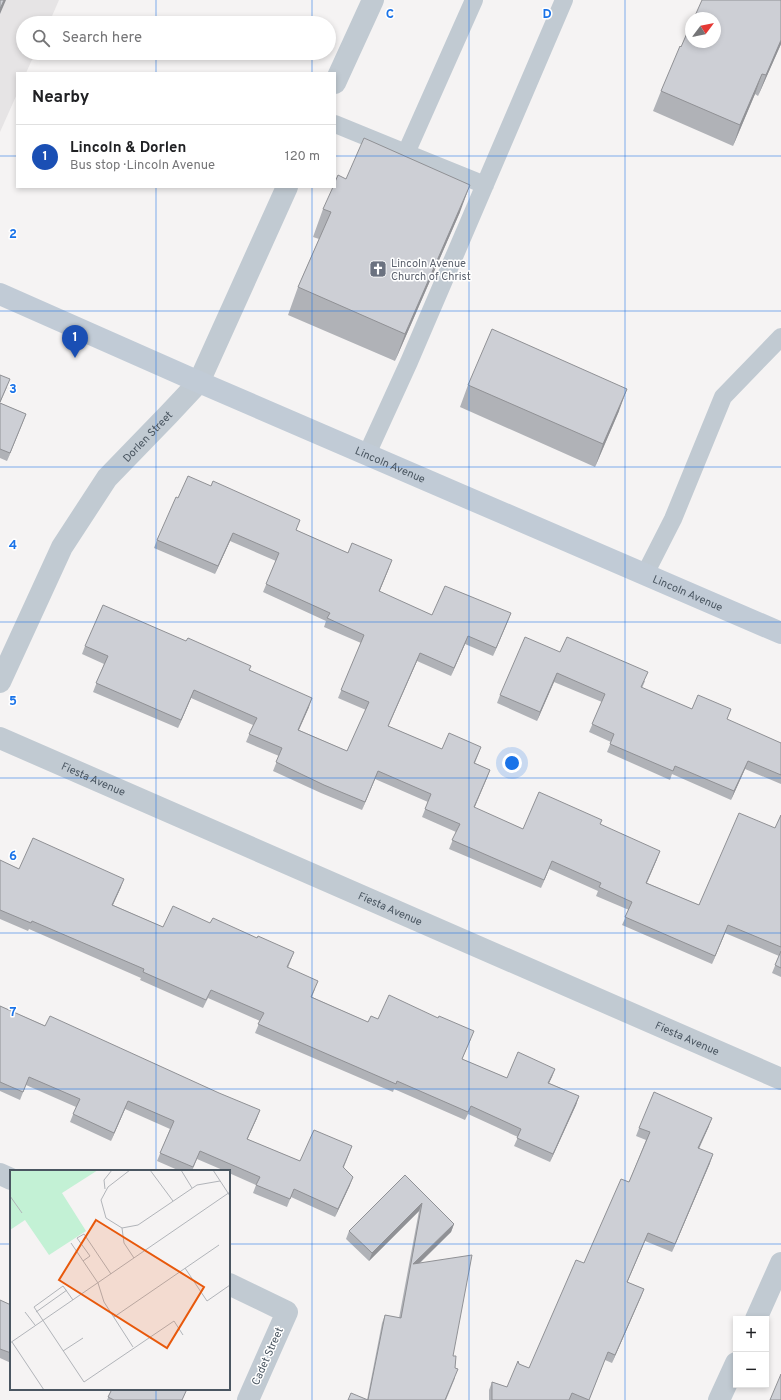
<!DOCTYPE html>
<html lang="en">
<head>
<meta charset="utf-8">
<style>
  :root { --surface:#fff; --page:#f6f6f6; --text:#202124; --muted:#757577; --line:#e0e0e0; --accent:#0b8043 }
  body { margin:0; font-family:Overpass,sans-serif; background:var(--page); color:var(--text) }
  .controls { position:absolute; right:12px; bottom:12px; display:grid; overflow:hidden; border-radius:0px; box-shadow:0 2px 6px #0003 }
  .controls button { width:36px; height:36px; display:grid; place-items:center; padding:0; border:0; border-bottom:1px solid var(--line); background:var(--surface); color:var(--text); font:20px sans-serif }
  .compass { position:absolute; left:685px; top:12px; width:36px; height:36px; border-radius:50%; background:var(--surface); box-shadow:0 2px 6px #0003; rotate:58deg }
  .you { position:absolute; left:512px; top:763px; width:14px; height:14px; margin:-10px; border:3px solid #fff; border-radius:50%; background:#1a73e8; box-shadow:0 0 0 6px #1a73e833 }
  .badge { display:grid; place-items:center; width:26px; height:26px; border-radius:50%; background:var(--accent); color:#fff; font-size:13px; font-weight:700 }
  .pin { position:absolute; translate:-50% -33px; filter:drop-shadow(0 1px 2px #0008) }
  .pin::after { content:''; position:absolute; top:21px; width:14px; height:12px; background:inherit; clip-path:polygon(0 0,100% 0,50% 100%) }
  .list { margin:0; padding:0; list-style:none }
  h2 { display:flex; justify-content:space-between; align-items:center; height:52px; margin:0; padding:0 16px; font-size:17px }
  h2 small { font-size:13px; font-weight:400; color:var(--muted) }
  .list li { display:grid; grid-template-columns:26px 1fr auto; gap:12px; align-items:center; box-sizing:border-box; height:64px; padding:0 16px; border-top:1px solid var(--line) }
  .list b { display:block; font-size:15px; white-space:nowrap }
  .list p { margin:0; font-size:13px; white-space:nowrap; color:var(--muted) }
  .list em { font-size:13px; font-style:normal; color:var(--muted) }
  .icon { flex:none; width:22px; height:22px; fill:none; stroke:currentColor; stroke-width:2; stroke-linecap:round; stroke-linejoin:round }
  .map { position:relative; flex:none; width:781px; height:1400px; overflow:hidden }
  .search { position:absolute; background:var(--surface); box-shadow:0 2px 6px #0003; left:16px; top:16px; width:320px; height:44px; display:flex; align-items:center; gap:10px; box-sizing:border-box; padding:0 14px; border-radius:22px; color:var(--muted); font-size:15px }
  .panel { position:absolute; background:var(--surface); box-shadow:0 2px 6px #0003; left:16px; top:72px; width:320px; height:116px; border-radius:0px }
  .map>svg:first-child { display:block }
  .education { fill:#e6e4e5 }
  .lines { fill:none; stroke-linecap:round; stroke-linejoin:round }
  .lane { stroke:#c1cad2; stroke-width:18 }
  .street { stroke:#c1cad2; stroke-width:22 }
  .secondary { stroke:#c1cbd6; stroke-width:22 }
  .wall { fill:#b0b2b7 }
  .shaded-wall { fill:#909195 }
  .building { fill:#cdcfd5; stroke:#909195 }
  .grid { fill:none; stroke:#1a73e8; stroke-width:1; stroke-opacity:0.55 }
  .labels { text-anchor:middle; stroke-width:3; stroke-linejoin:round; paint-order:stroke }
  .worship-label { font-size:11px; fill:#5b616d; stroke:#fff; text-anchor:start }
  .street-label { font-size:11px; fill:#4a5661; stroke:#fff }
  .inset-road { fill:none; stroke:#b1b4b9; stroke-width:1 }
  .view { fill:#e8590c; fill-opacity:0.15; stroke:#e8590c; stroke-width:2 }
  .inset-edge { fill:none; stroke:#4a5661; stroke-width:2 }
  .grid-label { font-size:13px; text-anchor:middle; font-weight:bold; fill:#1a73e8; stroke:#fff; stroke-width:3; stroke-linejoin:round; paint-order:stroke }
</style>
</head>
<body>
<div class="map">
<svg width="781" height="1400" viewBox="0 0 781 1400">
  <rect width="100%" height="100%" fill="#f5f3f3"/>
  <path class="education" d="M0,0H59L49,23H23V53H35L26,73H17V94L0,132Z"/>
  <g class="lines">
    <path class="lane" d="M335,124L406,153L474,0
      M406,153L485,185
      M367,454L409,362L564,0
      M645,574L673,519L723,397L781,337"/>
    <g class="street">
      <path d="M335,83L373,0"/>
      <path id="s1" d="M0,682L62,547L107,478L169,414L199,382L287,187"/>
      <path id="s2" d="M0,738L781,1079"/>
      <path d="M0,1174L11,1179"/>
      <path d="M229,1284L287,1312L248,1400"/>
      <path d="M756,1319L781,1263"/>
      <path d="M719,1400L736,1363"/>
    </g>
    <path class="secondary" id="s3" d="M0,294L199,382L781,633"/>
  </g>
  <path class="wall" d="M781,44L758,96L755,94L733,146L653,111L661,91L681,47Z
    M346,179L460,212L395,361L288,315L298,287L319,239L313,237L323,209Z
    M0,375L7,387L0,403L26,414L7,461L0,458Z
    M468,385L619,411L595,467L460,407Z
    M178,498L296,530L348,553L389,568L379,592L432,615L511,613L493,656L465,644L451,676L417,661L388,726L442,749L481,747L475,763L490,770L474,808L523,829L600,825L657,859L647,883L699,905L775,828L781,815V977L772,973L779,956L725,933L712,964L622,925L629,910L596,896L598,891L549,869L541,888L449,849L456,832L422,817L428,802L375,779L362,810L321,793L273,771L279,756L246,742L253,725L191,698L178,728L93,692L104,664L82,654L85,646L249,670L309,707L299,730L347,751L366,710L338,698L361,643L324,627L326,621L263,592L276,561L230,541L215,574L154,548L157,540Z
    M560,652L645,681L642,688L692,709L727,720L781,743V784L745,769L731,800L672,774L670,780L607,752L611,742L589,732L602,702L554,682L537,721L497,703L500,695Z
    M0,860L19,869L121,887L113,905L163,927L210,923L257,938L294,952L288,968L315,989L312,997L368,1022L378,1019L471,1039L462,1059L507,1078L555,1069L549,1083L579,1096L576,1105L550,1162L514,1146L518,1137L468,1114L465,1120L394,1089L393,1092L255,1033L260,1021L208,998L203,1008L140,980L141,978L29,929L28,931L0,919Z
    M0,1006L257,1118L247,1139L300,1161L352,1146L344,1167L350,1185L335,1217L291,1197L287,1207L253,1193L256,1185L229,1173V1171H225L197,1159L192,1171H180L157,1161L170,1129L125,1109L111,1141L70,1122L76,1107L26,1085L20,1100L0,1091Z
    M709,1126L699,1149L710,1163L672,1252L645,1241L627,1282L644,1289L612,1363L605,1360L589,1400H489V1390L492,1382L507,1387L519,1364L529,1368L584,1263L629,1182L646,1140L636,1136L639,1128Z
    M405,1175L454,1224L451,1232L420,1263L453,1356L455,1378L446,1400H348H367L382,1323L385,1315L399,1318L419,1211L369,1261L346,1239L349,1231Z
    M0,1300L11,1305V1363L0,1358Z
    M112,1389H187L182,1400H107Z"/>
  <path class="shaded-wall" d="M4,0H6L0,14V9Z
    M781,40V44L758,96L766,75Z
    M762,74L755,94L733,146L740,125Z
    M470,185L460,212L395,361L405,334Z
    M627,389L619,411L595,467L603,444Z
    M26,414L23,422L7,461L10,453Z
    M233,533L230,541L215,574L218,566Z
    M392,560L389,568L376,600L379,591Z
    M511,613L508,621L493,656L496,648Z
    M468,636L465,644L451,676L454,668Z
    M420,653L417,661L385,734L388,726Z
    M557,673L554,682L537,721L540,712Z
    M194,690L191,698L178,728L181,720Z
    M312,698L309,707L295,738L298,730Z
    M748,761L745,769L731,800L734,791Z
    M490,770L487,778L471,816L474,807Z
    M378,771L375,779L362,810L365,802Z
    M660,851L657,859L643,891L646,883Z
    M552,861L549,869L541,888L544,880Z
    M124,879L121,887L109,913L112,905Z
    M728,925L725,933L712,964L715,956Z
    M555,1069L552,1077L545,1091L548,1083Z
    M579,1096L576,1105L550,1162L553,1154Z
    M128,1101L125,1109L111,1141L114,1133Z
    M260,1110L257,1118L244,1147L247,1139Z
    M712,1118L709,1126L695,1156L698,1148Z
    M713,1154L710,1163L672,1252L675,1244Z
    M353,1177L350,1185L335,1217L338,1209Z
    M422,1203L419,1211L369,1261L372,1253Z
    M454,1224L451,1232L410,1272L413,1264Z
    M648,1233L645,1241L624,1290L627,1282Z
    M644,1289L641,1297L612,1363L615,1355Z"/>
  <path class="building" d="M0,0H4L0,9Z
    M702,0H781V40L766,75L762,74L740,125L661,91L680,46L681,47L691,24V42H715V18H694Z
    M364,138L470,185L405,334L298,287L331,212L323,209L333,187H335V182L338,175L346,179Z
    M492,329L627,389L603,444L468,385Z
    M0,375L10,379L0,402Z
    M0,403L26,414L10,453L0,449Z
    M188,476L211,486L213,481L300,520L296,530L348,553L352,543L392,560L379,591L432,615L445,586L511,613L496,648L468,636L454,668L420,653L388,726L442,749L449,733L481,747L474,763L490,770L474,807L523,829L539,792L602,820L600,824L660,851L646,883L699,905L739,813L775,828L781,815V947L728,925L715,956L625,917L632,902L599,887L601,883L552,861L544,880L452,840L460,824L425,809L431,794L378,771L365,802L324,785L276,762L282,748L249,734L257,718L194,690L181,720L96,683L108,656L85,646L103,605L186,641L188,638L251,666L249,670L312,698L298,730L347,751L369,702L341,690L364,635L327,618L330,613L266,584L279,553L233,533L218,566L157,540L176,497L178,498Z
    M525,637L560,652L567,637L648,672L641,687L692,709L698,695L731,709L727,719L781,743V775L748,761L734,791L675,766L673,771L610,744L614,734L592,724L605,694L557,673L540,712L500,695Z
    M33,838L124,879L112,905L163,927L173,906L210,923L213,918L257,938L258,936L294,952L287,967L318,981L311,997L368,1022L371,1016L378,1019L389,995L438,1018L439,1016L474,1031L462,1059L507,1078L518,1052L555,1069L548,1083L579,1096L553,1154L517,1138L521,1129L471,1106L468,1112L397,1081L396,1084L258,1024L264,1013L211,990L206,1000L143,972L144,969L32,921L31,923L0,910V860L19,869Z
    M781,951V968L775,965Z
    M0,1006L45,1026L50,1016L219,1093L260,1110L247,1139L300,1161L314,1130L352,1146L343,1167L353,1177L338,1209L294,1189L290,1199L256,1185L260,1177L200,1151L193,1167L160,1153L174,1121L128,1101L114,1133L73,1114L80,1099L29,1077L23,1092L0,1082Z
    M654,1092L712,1118L698,1148L713,1154L675,1244L648,1233L627,1282L644,1289L615,1355L608,1352L589,1400L572,1393L569,1400H492V1382L507,1387L518,1361L519,1364L529,1368L576,1260L584,1263L621,1179L629,1182L650,1132L639,1128Z
    M405,1175L454,1224L413,1264L472,1255L453,1356H456L455,1368L458,1369L445,1400H368L385,1315L401,1318L422,1203L372,1253L349,1231Z
    M0,1300L11,1305V1353L0,1349Z
    M781,1374V1400H770Z
    M112,1389H187L182,1400H114L108,1397Z
    M351,1393L368,1400H348Z"/>
  <path class="grid" d="M156,0V23M312,0V23M469,0V1400M625,0V1400M156,53V73M312,53V73M0,156H17M335,156H781M156,187V1171M312,187V1400M0,311H781M0,467H781M0,622H781M0,778H781M0,933H781M0,1089H781M0,1244H11M229,1244H781M156,1389V1400"/>
  <defs>
    <g id="church-square" transform="scale(0.9)"><rect x="-9" y="-9" width="18" height="18" rx="4" fill="#6b7280" stroke="#fff"/><path d="M-1.2-6h2.4v3.5h3.3v2.4h-3.3V6h-2.4V-.1h-3.3v-2.4h3.3Z" fill="#fff"/></g>
  </defs>
  <g fill-rule="evenodd">
    <use href="#church-square" x="378" y="269"/>
  </g>
  <g class="labels">
    <g class="worship-label">
      <text x="391" y="267">Lincoln Avenue<tspan x="391" dy="13">Church of Christ</tspan></text>
    </g>
    <g class="street-label">
      <text dy="4" stroke="none"><textPath href="#s1" startOffset="289">Dorlen Street</textPath></text>
      <text dy="4" stroke="none"><textPath href="#s3" startOffset="426">Lincoln Avenue</textPath></text>
      <text dy="4" stroke="none"><textPath href="#s3" startOffset="750">Lincoln Avenue</textPath></text>
      <text dy="4" stroke="none"><textPath href="#s2" startOffset="102">Fiesta Avenue</textPath></text>
      <text dy="4" stroke="none"><textPath href="#s2" startOffset="426">Fiesta Avenue</textPath></text>
      <text dy="4" stroke="none"><textPath href="#s2" startOffset="750">Fiesta Avenue</textPath></text>
      <text transform="translate(267 1356) rotate(-66)" y="4">Cadet Street</text>
    </g>
  </g>
  <g transform="translate(10 1170)">
    <rect width="220" height="220" fill="#f5f3f3"/>
    <path d="M0,0H88L52,23L76,61L39,85L15,50L0,60Z" fill="#c3f1d5"/>
    <path class="inset-road" d="M120,0L98,17L91,30L96,48L112,58L128,55L187,15L210,11M140,0L163,31M171,0L182,18M203,0L220,26M95,19L94,10L102,0M0,26L12,43M112,58L114,73L124,88M61,73L88,113L94,132L123,177M73,91L80,86L67,68L74,64L101,104M175,98L197,131L220,115M63,130L53,116L24,137L74,212L164,151L173,165M15,142L25,155M26,142L57,120M104,147L209,75M2,172L34,220M0,173L220,22M53,181L73,168"/>
    <path class="view" d="M86,50L194,117L157,178L49,110Z"/>
    <rect width="220" height="220" class="inset-edge"/>
  </g>
  <g class="grid-label">
    <text x="390" y="18">C</text>
    <text x="547" y="18">D</text>
    <text x="13" y="238">2</text>
    <text x="13" y="393">3</text>
    <text x="13" y="549">4</text>
    <text x="13" y="705">5</text>
    <text x="13" y="860">6</text>
    <text x="13" y="1016">7</text>
  </g>
</svg>
<div class="controls">
<button>+</button>
<button>−</button>
</div>
<svg class="compass" viewBox="-18 -18 36 36"><path d="M0-13l5 13h-10z" fill="#e53935"/><path d="M0 13l5-13h-10z" fill="#757577"/></svg>
<div class="you"></div>
<div class="pin badge" style="left:75px;top:358px;background:#1a4fb4">1</div>
<div class="search"><svg class="icon" aria-label="search" viewBox="0 0 24 24"><circle cx="10" cy="10" r="6"/><path d="M15 15l6 6"/></svg>Search here</div>
<section class="panel">
<h2>Nearby<small></small></h2>
<ul class="list">
<li><span class="badge" style="background:#1a4fb4">1</span><div><b>Lincoln &amp; Dorlen</b><p>Bus stop · Lincoln Avenue</p></div><em>120 m</em></li>
</ul>
</section>
</div>
</body>
</html>
